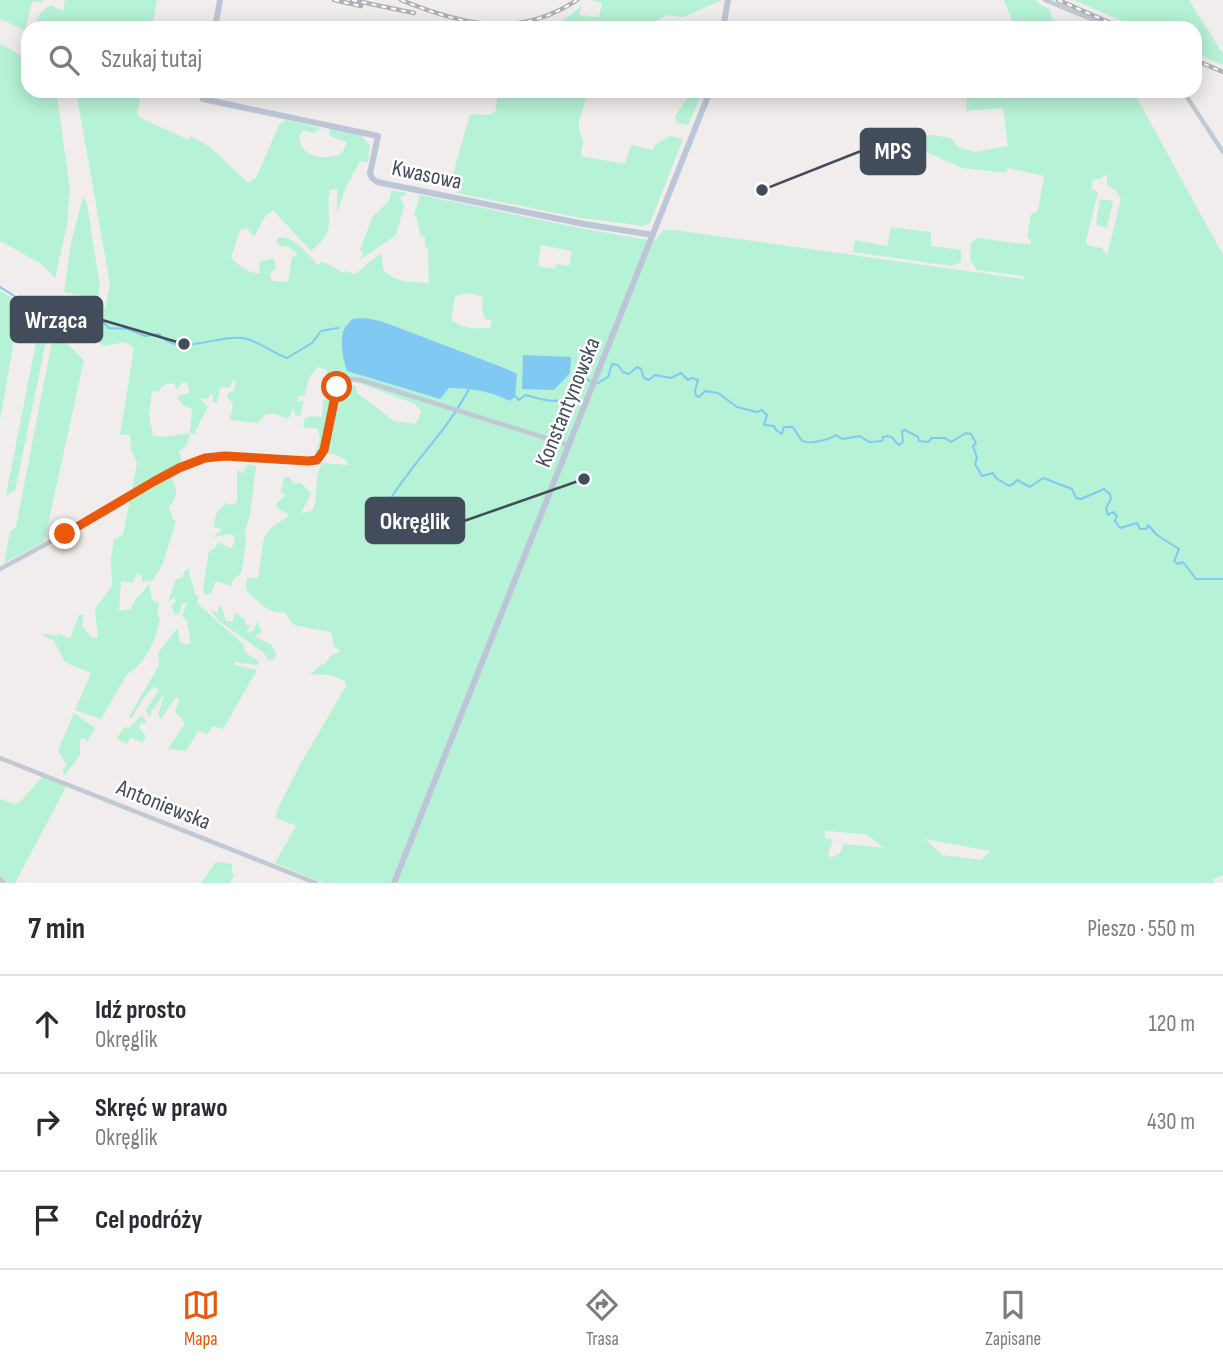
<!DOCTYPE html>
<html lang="pl">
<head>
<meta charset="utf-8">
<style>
  :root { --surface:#fff; --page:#f7f7f7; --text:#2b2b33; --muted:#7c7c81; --line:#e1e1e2; --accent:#ea580c }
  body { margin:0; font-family:"Sofia Sans Condensed",sans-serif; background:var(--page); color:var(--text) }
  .stop { position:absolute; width:21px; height:21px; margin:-16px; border:5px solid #ea580c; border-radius:50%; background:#fff }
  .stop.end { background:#ea580c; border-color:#fff; box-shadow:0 2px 7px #0008 }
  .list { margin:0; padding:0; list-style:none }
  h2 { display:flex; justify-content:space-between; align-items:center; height:91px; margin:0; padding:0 28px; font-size:30px }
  h2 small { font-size:23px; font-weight:400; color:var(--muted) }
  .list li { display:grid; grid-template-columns:46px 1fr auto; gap:21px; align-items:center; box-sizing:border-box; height:98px; padding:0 28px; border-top:2px solid var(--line) }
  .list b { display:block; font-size:26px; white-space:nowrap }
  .list p { margin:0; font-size:23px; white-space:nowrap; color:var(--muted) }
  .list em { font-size:23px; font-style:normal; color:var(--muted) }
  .icon { flex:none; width:38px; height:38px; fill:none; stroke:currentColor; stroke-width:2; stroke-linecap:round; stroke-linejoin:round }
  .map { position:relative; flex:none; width:1223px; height:883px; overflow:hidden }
  .search { position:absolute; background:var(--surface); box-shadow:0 4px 18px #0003; left:21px; right:21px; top:21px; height:77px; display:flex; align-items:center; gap:18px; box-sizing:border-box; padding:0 24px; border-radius:21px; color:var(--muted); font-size:26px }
  .sheet { height:385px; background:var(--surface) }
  nav { display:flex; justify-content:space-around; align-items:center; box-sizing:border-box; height:98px; border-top:2px solid var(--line); background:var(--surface); font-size:19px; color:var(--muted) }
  nav a { display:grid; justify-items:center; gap:4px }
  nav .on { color:var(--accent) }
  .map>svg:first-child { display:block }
  .green { fill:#b6f2d6; fill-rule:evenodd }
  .water { fill:#7fc9f3 }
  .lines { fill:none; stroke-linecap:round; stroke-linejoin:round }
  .stream { stroke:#7fc9f3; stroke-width:2 }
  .street { stroke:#c1c9d5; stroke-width:4.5 }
  .secondary { stroke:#bdc6d8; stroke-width:6 }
  .rail-casing { stroke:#aeb0b8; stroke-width:4.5 }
  .rail { stroke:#fff; stroke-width:2; stroke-dasharray:5; stroke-linecap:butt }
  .route { stroke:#ea580c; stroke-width:9 }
  .labels { text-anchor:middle; stroke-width:5; stroke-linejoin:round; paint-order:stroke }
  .street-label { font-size:23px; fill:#434c5b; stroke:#fff }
  .leader { fill:none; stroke:#434c5b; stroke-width:2.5 }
  .callout-dot { fill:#434c5b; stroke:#fff; stroke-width:2.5 }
  .callout { fill:#434c5b; stroke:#434c5b; stroke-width:2.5 }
  .callout-label { font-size:24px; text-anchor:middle; font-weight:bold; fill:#fff }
</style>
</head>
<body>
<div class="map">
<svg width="1223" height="883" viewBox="0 0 1223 883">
  <rect width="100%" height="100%" fill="#f0edec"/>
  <path class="green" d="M0,0H42V2H32L25,30L0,19Z
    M65,0H157L152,28H33L40,13L51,5L63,11Z
    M591,0H722L683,17L667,15L654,22L658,28H545L563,20L582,6L579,15L599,17L602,3Z
    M1004,0H1036L1041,5L1050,9L1052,18L1062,28H1015Z
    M1074,0H1189L1223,54V65L1195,53V28H1138Z
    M0,44L28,59V91H48V94L57,96L70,189L67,225L55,278L40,263L0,241Z
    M76,91H142L137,114L140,118L189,140L190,136L210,147L248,183L256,178L279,125L286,120L320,128L314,133L303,130L299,136C301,159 324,160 342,154L347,142L330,136L329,128L361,135L370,146L368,162L360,161L345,189L337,214V189L330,190C324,220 340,228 311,251L273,210L266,215L254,237L247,228L240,230L231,258C241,267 248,274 260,273L259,262L274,258L276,269L271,272L270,276L273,281L288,282L292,257L297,256V253L289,247L280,246L276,243L278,238C294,234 307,254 318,265L322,261L344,273L346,271L355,274L380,254L382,256L383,269C394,283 412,282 429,283L428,248L425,246V237L420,235L417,218L414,215L420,195L585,229L654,241L664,230H674L1024,279V276L977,270L970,260L971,243L978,238L1030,245L1031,240L1027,238L1031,214L1038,211L1044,176L1008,168L1006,173L962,168L895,138L896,136L931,135L951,138L958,147L975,152L1008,146L1003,108L966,111L967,94L971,91H1063L1062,94L1070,91H1133L1223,255V875L1213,879L1214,883H323L275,863L296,826L276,818L277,810L301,763L346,686L345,681L329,675L310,674L321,665L326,663L331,655L341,651L334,646L331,632L294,625L284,612C267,614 258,601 246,590L247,578H258L264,538L271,528L290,515L278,509L276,504L285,495L281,492L284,477H289L294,484L301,483L311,493L301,513L312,511C320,496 313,477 322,463L349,465C344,455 334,456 326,452L336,395L327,394V370L318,367L309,378L305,395L299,396L297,402L304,400L300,416L295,415L294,407L288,419L276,414H266L258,423L230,420L233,404L227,397L228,393L234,391L236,381L233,380L230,388L220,387L217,403L213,402V395L210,394L208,399L200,398L208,407C203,417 198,425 194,435L190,433L187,446L179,451L182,462L181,474L172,479C178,491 177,497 169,507L173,519L176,521L163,563L153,580L142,582V575L137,573L133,583L121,581L119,611L131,609C134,598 143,594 149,583L152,600L159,603L157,616L160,618C157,638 146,663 127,674L101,719L75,710L91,673L65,662L54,641L42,635L46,634L57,636L58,633L70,639L79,615H84L82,626L91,637L98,638L95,609L112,586L111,559L114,539L123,535L137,463L131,450L130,435H120L134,348L125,342L104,346L91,339L92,322L99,304L105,309L110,284ZM1105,175L1107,176V185L1116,191L1121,198L1107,256L1102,248L1087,245L1086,241L1098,192L1091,189L1093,179H1100ZM541,245L572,251L569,266L556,264L555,269L538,266ZM469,293L483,297L482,311L485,319L492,321L490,328C470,328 468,330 451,320L455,296ZM353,319L381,321L507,369L517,374L508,401C490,391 469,388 448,388L440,399L347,371L342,340L347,323ZM351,380L415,404L421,411L416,424L394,421L357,393L356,386L344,382ZM183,382L187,383L190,393L181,395L177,398L184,406L192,409L190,433L163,437L153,436L149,415L152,391L159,392L161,387L169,383L174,384L177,389ZM825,831L865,834L885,848L844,844L840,853L831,858L828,854L833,841L825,838ZM925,839L990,851L981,860L942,855Z
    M499,91H577L587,95L579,121V130L583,140L581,156L625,164L631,145L653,150L656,144L671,136L683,139L650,223L644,226L581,218L457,193L458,179L453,174L470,114L488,115L495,112Z
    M682,91H703L688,125L677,123L675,116L690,94Z
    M391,191L405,192L406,196H400L404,206L396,235L360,260L363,252L360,250L373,216L389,201Z
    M83,197L87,203L100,288L97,301L94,305L80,295L64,292L71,243Z
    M1100,199L1113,201L1107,228L1096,225Z
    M891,227L931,232V246L961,250V262L952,266L853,252L855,240L887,246Z
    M0,291L40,314L39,320L49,327L15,491L6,495L38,332L16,329L0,421Z
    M54,331L84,360L44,542L4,563L10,532L16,527Z
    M332,399L323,447L317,456L315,454L320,439L318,429L303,427L305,418L311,416L322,417L323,400Z
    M248,464L256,466L250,515L245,531L246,539L243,563L241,573L233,580L231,586L216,581L211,594L206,595L203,590L209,551L215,548L218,542L230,548L233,546L235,536L230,534L213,537L222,529L214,527L216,514L226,503L232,505L237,502V470L243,473Z
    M189,569C189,579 195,585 195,595H199L197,603L243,644L246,653L259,661L258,665L234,662L235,665L257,670L223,729L213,726L207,734L198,731L186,751L168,749L185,723L175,712L179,699L176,697L161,719L158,715L165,693L151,712L150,718L146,710L159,690L154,687L145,696L131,719L129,717L159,665L158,653L175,631L178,629L180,642L187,645L191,642L187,621L182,616L187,602L182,604L179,614L175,615L171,606L176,600L173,598L168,602L176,579L182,578L185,570Z
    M219,605L222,608L226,621H234L233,617L237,613L241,618H244L246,625H251L247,631L248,633L254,630L257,621L262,632L255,635L258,638L271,644L276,653L275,659L268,660L264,653L219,621L210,609L218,613Z
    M74,713L95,728L87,742L84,738L80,739V755L64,776L63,769L67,765L58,751Z
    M142,715L146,722L145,724L140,723L139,728L146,736L142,743L131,737L127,744L117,739L123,728L130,727Z
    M43,776L66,787L15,883H8L0,874V799L14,804L19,803Z
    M216,862L233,864L231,871L234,875L230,883H201Z"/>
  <path class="water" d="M364,318L381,321L507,369L517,374L515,397L509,401C490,391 470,388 449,388L440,399L347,371C342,355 336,329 353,319Z
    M523,355L571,357L570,373L554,390L522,389Z"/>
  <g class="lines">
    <path class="stream" d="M0,287L43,314L80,299L109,328L128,329L145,336L159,334C162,336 164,340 167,341C186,352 220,335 242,338C259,340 271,353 287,358L312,343L321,331L338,328
      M598,383L608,377L612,364L618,365L623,372L629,374L637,367L641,369L644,378L649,380L655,375L671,378L681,373L688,380L692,378L698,380L695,391L696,396L699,397L705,391L718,393L737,407L757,412L762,410L767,415L764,425L774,426L776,430L782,434L784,427H793C796,431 799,439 803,441C810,445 831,439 836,435L842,439L860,436L869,442L882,441L883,437C894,434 892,440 899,445L903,442L902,431L905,430L918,437L919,441L928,442L932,438H945L951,442L966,433L971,434L976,443L973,446L977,458L975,464L982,476L993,473L996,478L1009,486L1013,484L1017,480L1030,487L1043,478L1072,489L1076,498L1081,499L1104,489L1110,494L1111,499L1106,508L1108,515L1113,512L1117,516L1115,521L1120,528L1137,523L1140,529H1146L1148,525L1157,535L1179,549L1174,561L1178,564L1183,562L1196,579H1223
      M514,395L519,400L525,395C539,398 556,406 569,396C574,392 578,382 582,377L590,381
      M389,501C414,461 447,431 469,389"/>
    <path class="street" d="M1045,0L1113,28
      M1183,91L1223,152
      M0,569L85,523L141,489L195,461L225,456L317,460C337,442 322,391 345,378L364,381L568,445
      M0,758L316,883
      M0,878L4,883"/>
    <path class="secondary" d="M215,28L220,0
      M723,28L728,0
      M204,91L203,99L378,136L370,173L372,178L377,182L584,224L653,235
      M394,883L710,91"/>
    <g class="rail-casing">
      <path id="rail" d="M334,0L361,6
        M352,0L414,13
        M401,0C462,25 519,39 577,0
        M1058,0L1122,28
        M1195,60L1223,72"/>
    </g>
    <use href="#rail" class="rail"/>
  </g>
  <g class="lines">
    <path class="route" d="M65,534L153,482L179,468L205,458L225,456L308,461L317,460L324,450L337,387"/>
  </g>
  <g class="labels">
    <g class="street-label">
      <text transform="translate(427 174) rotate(12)" y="8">Kwasowa</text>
      <text transform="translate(567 402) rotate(-68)" y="8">Konstantynowska</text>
      <text transform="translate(164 804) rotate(22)" y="8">Antoniewska</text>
    </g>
  </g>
  <path class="leader" d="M762 190L861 151M184 344L102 320M584 479L464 521"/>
  <g class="callout-dot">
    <circle cx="762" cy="190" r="7"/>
    <circle cx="184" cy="344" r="7"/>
    <circle cx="584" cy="479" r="7"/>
  </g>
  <g class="callout">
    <rect x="861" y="129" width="64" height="45" rx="7"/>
    <rect x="11" y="297" width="91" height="45" rx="7"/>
    <rect x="366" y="498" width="98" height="45" rx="7"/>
  </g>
  <g class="callout-label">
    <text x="893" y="159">MPS</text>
    <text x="56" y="328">Wrząca</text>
    <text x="415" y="529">Okręglik</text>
  </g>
</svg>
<div class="stop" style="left:337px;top:387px"></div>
<div class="stop end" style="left:65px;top:534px"></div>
<div class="search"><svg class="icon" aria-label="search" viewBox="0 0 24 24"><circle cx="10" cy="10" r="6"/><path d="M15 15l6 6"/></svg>Szukaj tutaj</div>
</div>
<section class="sheet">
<h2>7 min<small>Pieszo · 550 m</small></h2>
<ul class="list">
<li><svg class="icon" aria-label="ahead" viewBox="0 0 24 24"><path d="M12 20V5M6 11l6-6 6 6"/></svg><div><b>Idź prosto</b><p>Okręglik</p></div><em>120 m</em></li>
<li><svg class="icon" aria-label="right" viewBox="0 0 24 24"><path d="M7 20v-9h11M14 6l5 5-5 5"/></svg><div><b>Skręć w prawo</b><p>Okręglik</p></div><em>430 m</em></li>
<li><svg class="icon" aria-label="arrive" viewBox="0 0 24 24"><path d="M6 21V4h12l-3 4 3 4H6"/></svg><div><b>Cel podróży</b></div></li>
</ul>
</section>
<nav>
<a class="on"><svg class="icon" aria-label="map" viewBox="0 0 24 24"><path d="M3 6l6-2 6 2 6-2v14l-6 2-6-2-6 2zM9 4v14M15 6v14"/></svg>Mapa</a>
<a><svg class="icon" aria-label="directions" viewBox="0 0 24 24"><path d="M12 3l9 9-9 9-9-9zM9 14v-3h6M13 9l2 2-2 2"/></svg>Trasa</a>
<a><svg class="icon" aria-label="saved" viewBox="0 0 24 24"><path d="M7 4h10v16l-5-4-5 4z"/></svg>Zapisane</a>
</nav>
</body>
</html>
